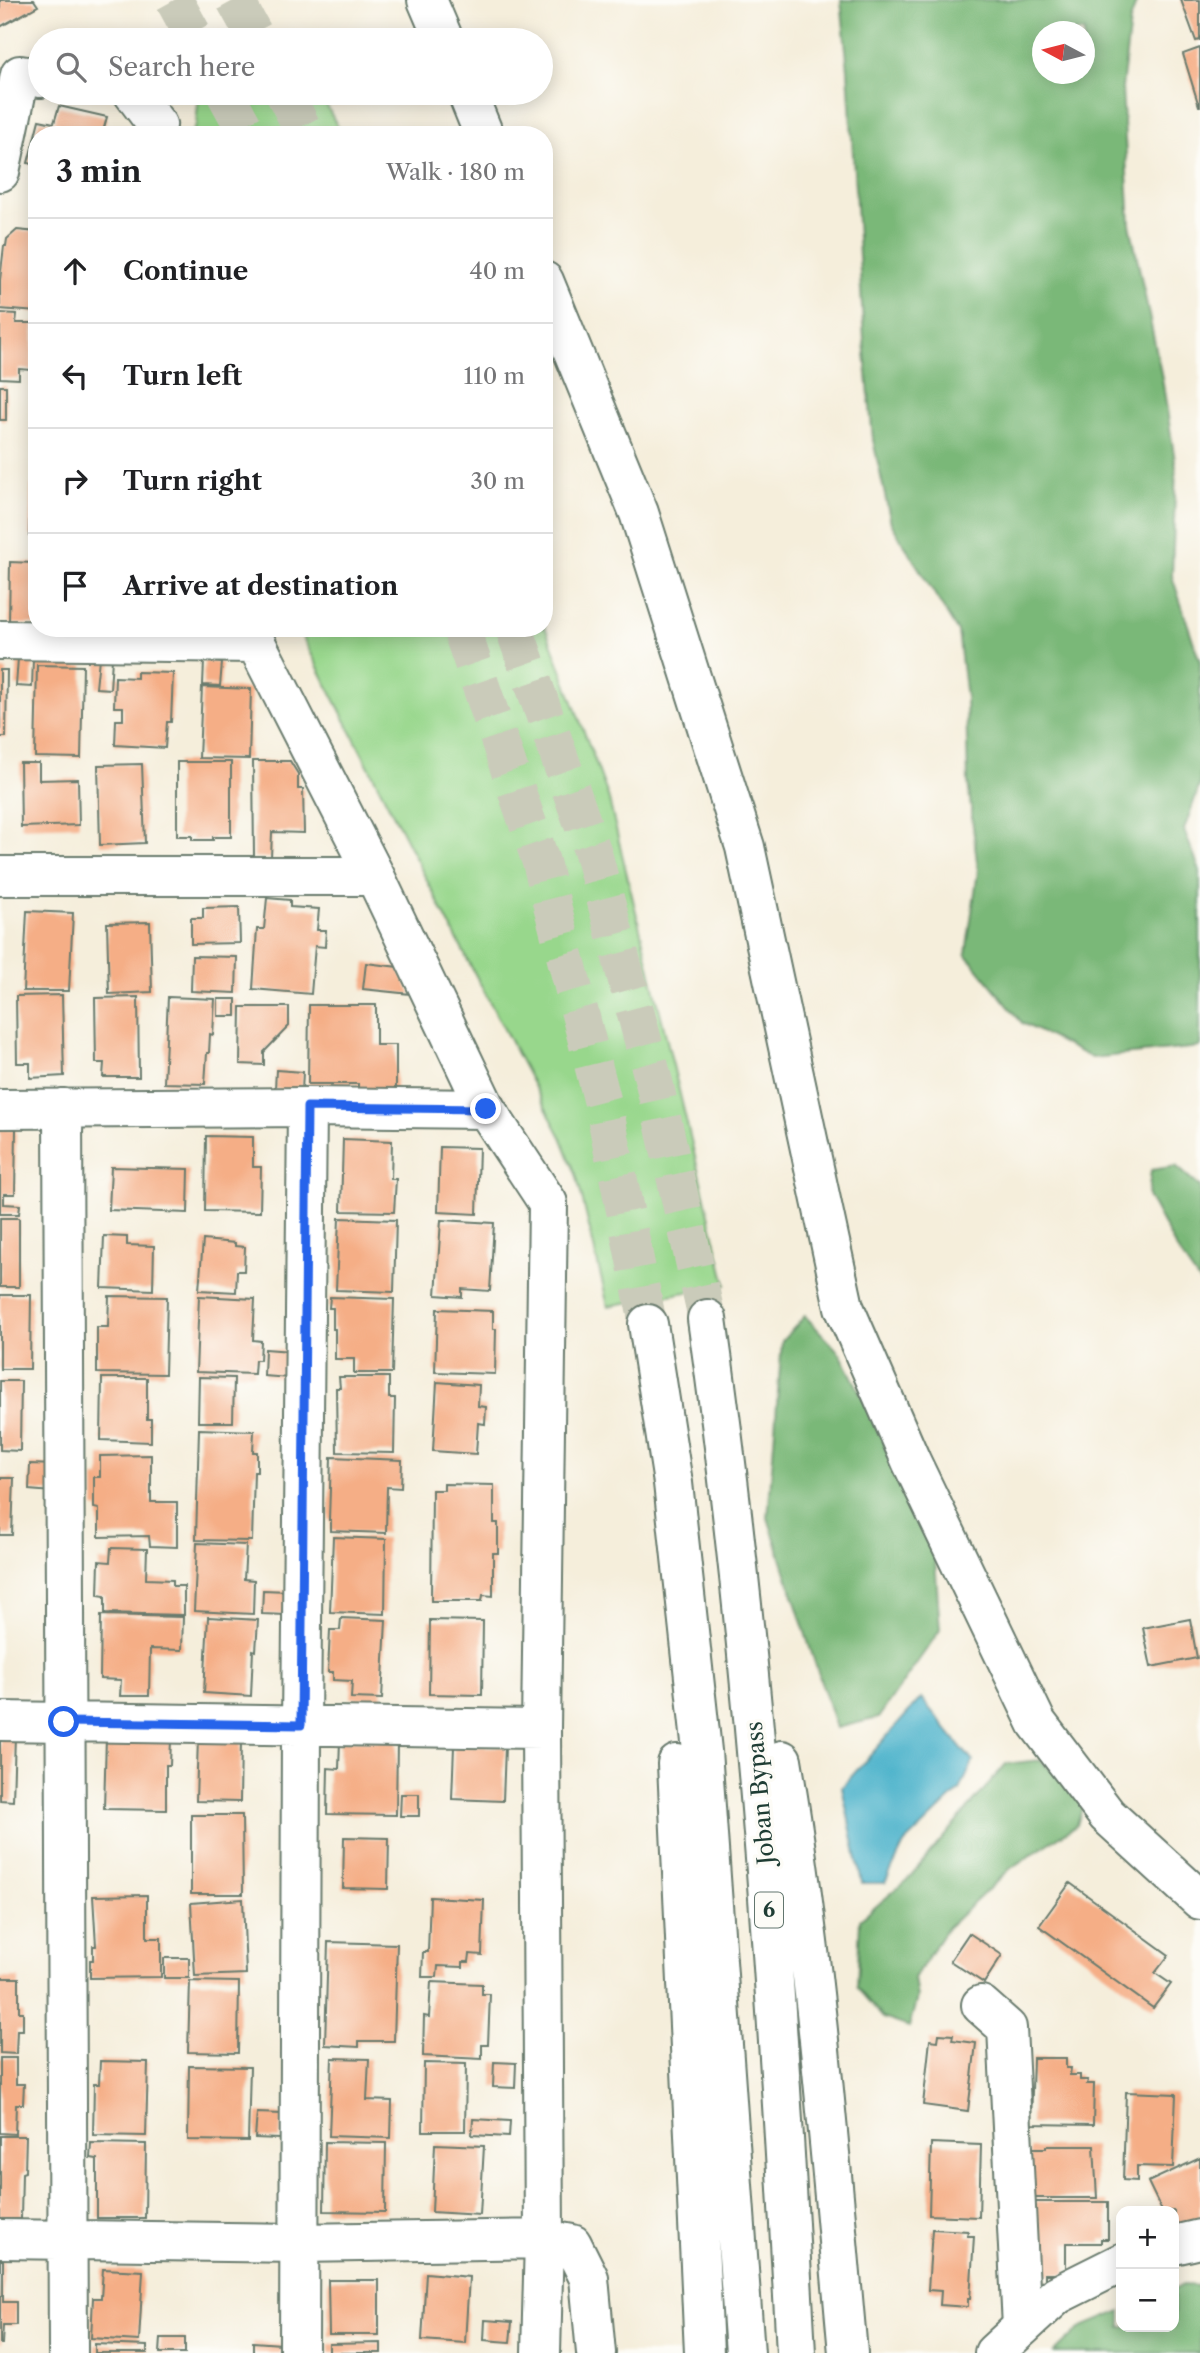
<!DOCTYPE html>
<html lang="en">
<head>
<meta charset="utf-8">
<style>
  :root { --surface:#fff; --page:#f6f6f6; --text:#202124; --muted:#757577; --line:#e0e0e0 }
  body { margin:0; font-family:"Libre Caslon Text",serif; background:var(--page); color:var(--text) }
  .controls { position:absolute; right:21px; bottom:21px; display:grid; overflow:hidden; border-radius:14px; box-shadow:0 4px 18px #0003 }
  .controls button { width:63px; height:63px; display:grid; place-items:center; padding:0; border:0; border-bottom:2px solid var(--line); background:var(--surface); color:var(--text); font:35px sans-serif }
  .compass { position:absolute; left:1032px; top:21px; width:63px; height:63px; border-radius:50%; background:var(--surface); box-shadow:0 4px 18px #0003; rotate:277deg }
  .stop { position:absolute; width:21px; height:21px; margin:-16px; border:5px solid #2563eb; border-radius:50%; background:#fff }
  .stop.end { background:#2563eb; border-color:#fff; box-shadow:0 2px 7px #0008 }
  .list { margin:0; padding:0; list-style:none }
  h2 { display:flex; justify-content:space-between; align-items:center; height:91px; margin:0; padding:0 28px; font-size:30px }
  h2 small { font-size:23px; font-weight:400; color:var(--muted) }
  .list li { display:grid; grid-template-columns:46px 1fr auto; gap:21px; align-items:center; box-sizing:border-box; height:105px; padding:0 28px; border-top:2px solid var(--line) }
  .list b { display:block; font-size:26px; white-space:nowrap }
  .list em { font-size:23px; font-style:normal; color:var(--muted) }
  .icon { flex:none; width:38px; height:38px; fill:none; stroke:currentColor; stroke-width:2; stroke-linecap:round; stroke-linejoin:round }
  .map { position:relative; flex:none; width:1200px; height:2353px; overflow:hidden }
  .search { position:absolute; background:var(--surface); box-shadow:0 4px 18px #0003; left:28px; top:28px; width:525px; height:77px; display:flex; align-items:center; gap:18px; box-sizing:border-box; padding:0 24px; border-radius:38px; color:var(--muted); font-size:26px }
  .panel { position:absolute; background:var(--surface); box-shadow:0 4px 18px #0003; left:28px; top:126px; width:525px; height:511px; border-radius:28px }
  .map>svg:first-child { display:block }
  .green { fill:#98d78c; stroke:#5c8a60; stroke-width:2 }
  .forest { fill:#7ab878; stroke:#4c7a56; stroke-width:2; fill-rule:evenodd }
  .water { fill:#4cb2cb; stroke:#367880; stroke-width:2 }
  .building { fill:#f5ae86 }
  .lines { fill:none; stroke-linecap:round; stroke-linejoin:round }
  .highway-tunnel { stroke:#cacbba; stroke-width:38; stroke-dasharray:38 19; stroke-linecap:butt }
  .street-casing { stroke:#6a7b6e; stroke-width:42 }
  .secondary-casing { stroke:#6a7b6e; stroke-width:42 }
  .highway-casing { stroke:#6a7b6e; stroke-width:42 }
  .street { stroke:#fff; stroke-width:38 }
  .secondary { stroke:#fff; stroke-width:38 }
  .highway { stroke:#fff; stroke-width:38 }
  .route { stroke:#2563eb; stroke-width:9 }
  .labels { text-anchor:middle; stroke-width:7; stroke-linejoin:round; paint-order:stroke }
  .shield { fill:#fdfcf7; stroke:#62766e; stroke-width:2 }
  .shield-label { font-size:21px; font-weight:bold; fill:#1f3d34 }
  .street-label { font-size:23px; fill:#1f3d34; stroke:#fdfcf7 }
</style>
</head>
<body>
<div class="map">
<svg width="1200" height="2353" viewBox="0 0 1200 2353">
  <rect width="100%" height="100%" fill="#fdfcf7"/>
  <filter id="ink" filterUnits="userSpaceOnUse"><feTurbulence type="fractalNoise" baseFrequency=".0143" numOctaves="2"/><feDisplacementMap in="SourceGraphic" scale="14" xChannelSelector="R" yChannelSelector="G"/><feConvolveMatrix kernelMatrix="1 2 1 2 8 2 1 2 1" color-interpolation-filters="sRGB"/></filter>
  <filter id="wash" filterUnits="userSpaceOnUse"><feTurbulence type="fractalNoise" baseFrequency=".00686" numOctaves="4" result="noise"/><feDisplacementMap in="SourceGraphic" scale="28" xChannelSelector="R" yChannelSelector="G"/><feGaussianBlur stdDeviation="1.57" result="paint"/><feColorMatrix in="noise" values="0 0 0 0 0 0 0 0 0 0 0 0 0 0 0 0 0 1.4 0 .05"/><feComposite in="paint" operator="in"/></filter>
  <g filter="url(#wash)">
    <rect width="100%" height="100%" fill="#f5eedb"/>
    <path class="green" d="M199,93H320L342,135H191L196,125Z
      M544,624L608,796L726,1285L608,1306L577,1177L561,1137L465,955L298,628H544Z"/>
    <path class="forest" d="M841,0H1137L1130,21L1122,88L1130,224L1162,378L1176,467L1172,576L1200,662V784L1184,830L1200,871V1047L1092,1058L1022,1023L966,954L978,871L968,782L966,698L958,632L891,523L873,440L864,341L848,70ZM1042,32H1084V74H1042Z
      M1176,1166L1200,1187V1283L1176,1248L1148,1196L1151,1170Z
      M805,1316L840,1353L870,1412L935,1559L940,1630L878,1718L836,1728L768,1518L782,1341Z
      M1040,1760L1084,1800L1077,1825L1011,1868L947,1928L914,1978L917,1998L909,2027L883,2018L857,1988L860,1920L908,1879L1006,1764Z
      M1183,2285L1200,2286V2353H1054L1080,2328L1121,2311V2327H1174V2289Z"/>
    <path class="water" d="M921,1698L973,1762L960,1790L904,1844L885,1883H862L842,1787Z"/>
    <g id="blocks">
      <path class="building" d="M0,0H34L38,6L0,27Z
        M1181,0H1200V40L1196,41Z
        M1200,48V106H1199L1183,54Z
        M59,106L107,117L102,135H37V165L28,163L39,120L54,123Z
        M17,230L37,232V312L0,309V280L4,246H6L7,239Z
        M0,313L17,314L16,323H33L32,370L19,369V379L0,378Z
        M0,386H6V420H0Z
        M31,485H37V536H29Z
        M34,553H37V624H9L10,562L34,563Z
        M18,658L33,659L32,687L16,686Z
        M99,658L112,659L110,689L96,688Z
        M204,661L222,663L220,686L203,685Z
        M37,665L83,666L81,758L35,757Z
        M0,670H7L6,737H0Z
        M137,672L173,673L171,722H167L165,748L115,745L116,720H123V707H114L115,677L137,678Z
        M202,687L251,689L249,759L199,758Z
        M253,761H290L298,774V789H303L304,833L272,832L271,858L254,857Z
        M177,762H231V837H213V840H192V836H177Z
        M20,763H39V780L78,779L79,825L21,827Z
        M142,764L145,843L100,845L98,765Z
        M267,898L290,900V907L319,909L317,930H326L325,947L315,946L311,994L253,989L257,929H264Z
        M239,907L240,943L191,944V918H203V908Z
        M27,911L73,913L69,991H23Z
        M150,922L152,992L109,994L107,923Z
        M192,956L237,957L236,993L191,991Z
        M366,963L398,967L411,994L363,989Z
        M62,995L64,1076L30,1078V1063H17L16,996Z
        M138,997L139,1077H103L104,1063H96L95,998Z
        M168,997L215,999L213,1035L210,1034L209,1053H207L205,1084L164,1083Z
        M218,999H236V1016H218Z
        M309,1005H376V1045H396V1091H358V1084H308Z
        M241,1007H289V1026L264,1052V1065L240,1064Z
        M276,1070L303,1072L302,1091L275,1089Z
        M0,1129H16L15,1194H4V1204L20,1205L19,1214H0Z
        M206,1136L253,1137V1167H261L260,1212L205,1211Z
        M343,1139L392,1141L391,1179H396L394,1212L341,1211Z
        M440,1147L479,1148L477,1214L438,1212Z
        M111,1167L189,1169L188,1213L109,1210Z
        M0,1218H19V1287H0Z
        M339,1218L396,1220L394,1292L336,1290Z
        M441,1220L494,1223L490,1291L462,1289V1297L436,1295Z
        M104,1236L127,1237V1245L154,1246L153,1290L102,1288Z
        M203,1240L235,1243V1246L245,1247L244,1271H237L236,1292L199,1290Z
        M0,1295H31L30,1369H0Z
        M109,1296L167,1297L165,1374L97,1373V1327H108Z
        M199,1296L255,1299L253,1340L261,1341L260,1360H255L254,1374L196,1372Z
        M330,1297L394,1299L392,1373H354V1359H335V1329H333V1308H329Z
        M437,1309L493,1311V1329H496L495,1374L435,1372Z
        M265,1349L291,1351L289,1378L264,1376Z
        M199,1377L234,1378L233,1422H198Z
        M339,1377H389V1398H395L394,1453L337,1452L336,1388H340Z
        M102,1378H147V1419H151V1442L101,1440Z
        M0,1381H21L20,1451L0,1450Z
        M437,1382L479,1385L478,1406L486,1407L485,1424L478,1423L476,1454L433,1451Z
        M199,1429L254,1431L253,1452H257V1472H254L252,1541L196,1540Z
        M151,1455V1502H177V1547L150,1546L149,1536L99,1537V1509L94,1508V1477H100V1456Z
        M331,1457L402,1460L401,1488L387,1487L386,1533L331,1531V1520H329Z
        M30,1464L54,1465L52,1492L29,1490Z
        M0,1478H14L12,1535H0Z
        M444,1484L494,1485V1523H498V1553H493V1596L483,1595L482,1601H431L432,1490H444Z
        M333,1537L386,1539L385,1614L330,1612Z
        M197,1543L246,1545L244,1579L254,1580L253,1614L194,1611Z
        M111,1548L147,1549L146,1579L173,1580V1586H184V1615L105,1613V1596L98,1595L99,1561L110,1562Z
        M263,1590L287,1591L286,1615L262,1614Z
        M101,1615L183,1617L182,1650L150,1649L149,1696H120L121,1680L100,1679Z
        M208,1617L258,1620L256,1651L253,1650L251,1696L204,1693Z
        M341,1618L386,1620L382,1699L351,1698L352,1681L333,1680V1672H328L330,1630H340Z
        M1190,1619L1197,1658L1151,1667L1143,1628Z
        M430,1620L483,1621L482,1695L429,1694Z
        M0,1734L15,1735L13,1801L0,1800Z
        M106,1737L171,1739L170,1765H166V1810L104,1809Z
        M198,1738L241,1739L240,1802L196,1801Z
        M340,1740L397,1741L396,1815L327,1814L328,1768L339,1769Z
        M454,1746L505,1747L503,1801L452,1799Z
        M401,1794H419V1816H400Z
        M191,1815H242L243,1894H191Z
        M344,1837L389,1838L388,1889L343,1888Z
        M1070,1883L1169,1955L1155,1973L1171,1984L1153,2008L1039,1926Z
        M147,1895V1938H161V1977L90,1978V1960H93V1946H96L93,1896Z
        M430,1897L484,1900L482,1955L470,1954L469,1962H463V1967L438,1966L437,1977H422L423,1952H428Z
        M243,1899L246,1974L195,1976L191,1903Z
        M969,1933L1002,1955L984,1983L950,1961Z
        M328,1942L397,1944L394,2041H359V2047L325,2045Z
        M164,1958H189V1978H164Z
        M0,1978H19V2012H23V2030H17L16,2054L0,2053Z
        M190,1981L239,1982L238,2053L188,2052Z
        M431,1982L482,1984V1994H490L488,2045H482V2059L423,2056L424,2016L429,2017Z
        M939,2034L953,2035L952,2040L976,2043L968,2111L923,2105L930,2040L938,2041Z
        M0,2058H16V2084H24L23,2104H16L15,2134L0,2133Z
        M332,2058L369,2059L367,2100L392,2101L391,2138L329,2136Z
        M1033,2058H1066V2068H1071L1070,2075H1080V2080H1088L1087,2084H1094L1093,2125L1031,2124Z
        M100,2061L148,2062L146,2136L93,2135L94,2084H99Z
        M494,2062L516,2063L515,2088L493,2087Z
        M424,2063L466,2064L465,2131H423Z
        M189,2066L250,2067L248,2141L188,2140Z
        M1126,2092L1176,2094L1173,2167L1137,2166V2181L1123,2180Z
        M257,2113L282,2114L280,2139L255,2138Z
        M473,2119L510,2121L509,2137L472,2135Z
        M0,2136H26L25,2172L22,2173L21,2219H0Z
        M325,2142L386,2143L385,2212L324,2211Z
        M91,2143L146,2144L145,2218H97V2159L90,2158Z
        M931,2143L981,2145L979,2217L929,2215Z
        M435,2144L484,2146L480,2215L432,2212Z
        M1046,2146H1094L1097,2198H1030V2148H1046Z
        M1200,2158V2228L1183,2236L1176,2221H1174V2211H1162L1148,2182Z
        M1030,2202H1108V2239H1101V2243H1066V2274H1045V2286H1030Z
        M932,2229L968,2231L967,2236H974L970,2299H968V2307L940,2305L941,2291L928,2290Z
        M0,2260H3V2302H16V2325H3L2,2344H0Z
        M103,2269L143,2271L139,2341L91,2338L93,2298H101Z
        M426,2273L469,2277L465,2343L422,2340Z
        M328,2280H379V2335H329Z
        M485,2320L512,2322L510,2342L484,2340Z
        M161,2338H185V2353H160Z
        M253,2342L281,2344V2353H253Z
        M381,2343V2353H329V2344Z
        M95,2344L147,2346V2353H95Z"/>
    </g>
  </g>
  <g filter="url(#ink)">
    <use href="#blocks" fill-opacity="0" stroke="#6a7b6e" stroke-width="2"/>
    <g class="lines">
      <path class="highway-tunnel" d="M174,0L196,40
        M235,0L257,40
        M225,93L248,135
        M284,93L306,135
        M461,628L541,862L604,1107L648,1324
        M514,628L593,853L654,1082L707,1319"/>
      <g class="street-casing">
        <path id="street" d="M133,93L157,125L153,135
          M0,172L20,75L40,78
          M246,628L256,643L375,876L486,1109L548,1203L541,1729L544,2239L541,2353
          M0,640L256,643
          M0,876H375
          M63,1108L68,2353
          M0,1109L307,1107L486,1109
          M0,1721L541,1729
          M981,2005L1007,2028L1022,2327
          M0,2239L299,2243L544,2239L572,2244L589,2278L596,2353
          M299,2353L301,1725L307,1107"/>
      </g>
      <g class="secondary-casing">
        <path id="secondary" d="M427,0L444,40
          M467,93L484,135
          M544,281L639,513L745,847L844,1307L911,1461L1037,1723L1107,1815L1200,1900
          M1174,2245L1200,2239
          M994,2353L1057,2295L1121,2263"/>
      </g>
      <g class="highway-casing">
        <path id="highway" d="M707,1319C756,1662 778,2007 796,2353
          M648,1324L673,1483L702,1751L745,2353
          M782,1760C815,1956 830,2155 848,2353
          M677,1764L704,2353"/>
      </g>
      <use href="#street" class="street"/>
      <use href="#secondary" class="secondary"/>
      <use href="#highway" class="highway"/>
    </g>
  </g>
  <g class="lines" filter="url(#ink)">
    <path class="route" d="M64,1722L301,1725L307,1107L486,1109"/>
  </g>
  <g class="labels">
    <rect class="shield" x="755" y="1892.5" width="28" height="35" rx="5"/>
    <g class="shield-label">
      <text x="769" y="1917">6</text>
    </g>
    <g class="street-label">
      <text transform="translate(760 1793) rotate(-95)" y="8">Joban Bypass</text>
    </g>
  </g>
</svg>
<div class="controls">
<button>+</button>
<button>−</button>
</div>
<svg class="compass" viewBox="-18 -18 36 36"><path d="M0-13l5 13h-10z" fill="#e53935"/><path d="M0 13l5-13h-10z" fill="#757577"/></svg>
<div class="stop" style="left:64px;top:1722px"></div>
<div class="stop end" style="left:486px;top:1109px"></div>
<div class="search"><svg class="icon" aria-label="search" viewBox="0 0 24 24"><circle cx="10" cy="10" r="6"/><path d="M15 15l6 6"/></svg>Search here</div>
<section class="panel">
<h2>3 min<small>Walk · 180 m</small></h2>
<ul class="list">
<li><svg class="icon" aria-label="ahead" viewBox="0 0 24 24"><path d="M12 20V5M6 11l6-6 6 6"/></svg><div><b>Continue</b></div><em>40 m</em></li>
<li><svg class="icon" aria-label="left" viewBox="0 0 24 24"><path d="M17 20v-9H6M10 6l-5 5 5 5"/></svg><div><b>Turn left</b></div><em>110 m</em></li>
<li><svg class="icon" aria-label="right" viewBox="0 0 24 24"><path d="M7 20v-9h11M14 6l5 5-5 5"/></svg><div><b>Turn right</b></div><em>30 m</em></li>
<li><svg class="icon" aria-label="arrive" viewBox="0 0 24 24"><path d="M6 21V4h12l-3 4 3 4H6"/></svg><div><b>Arrive at destination</b></div></li>
</ul>
</section>
</div>
</body>
</html>
